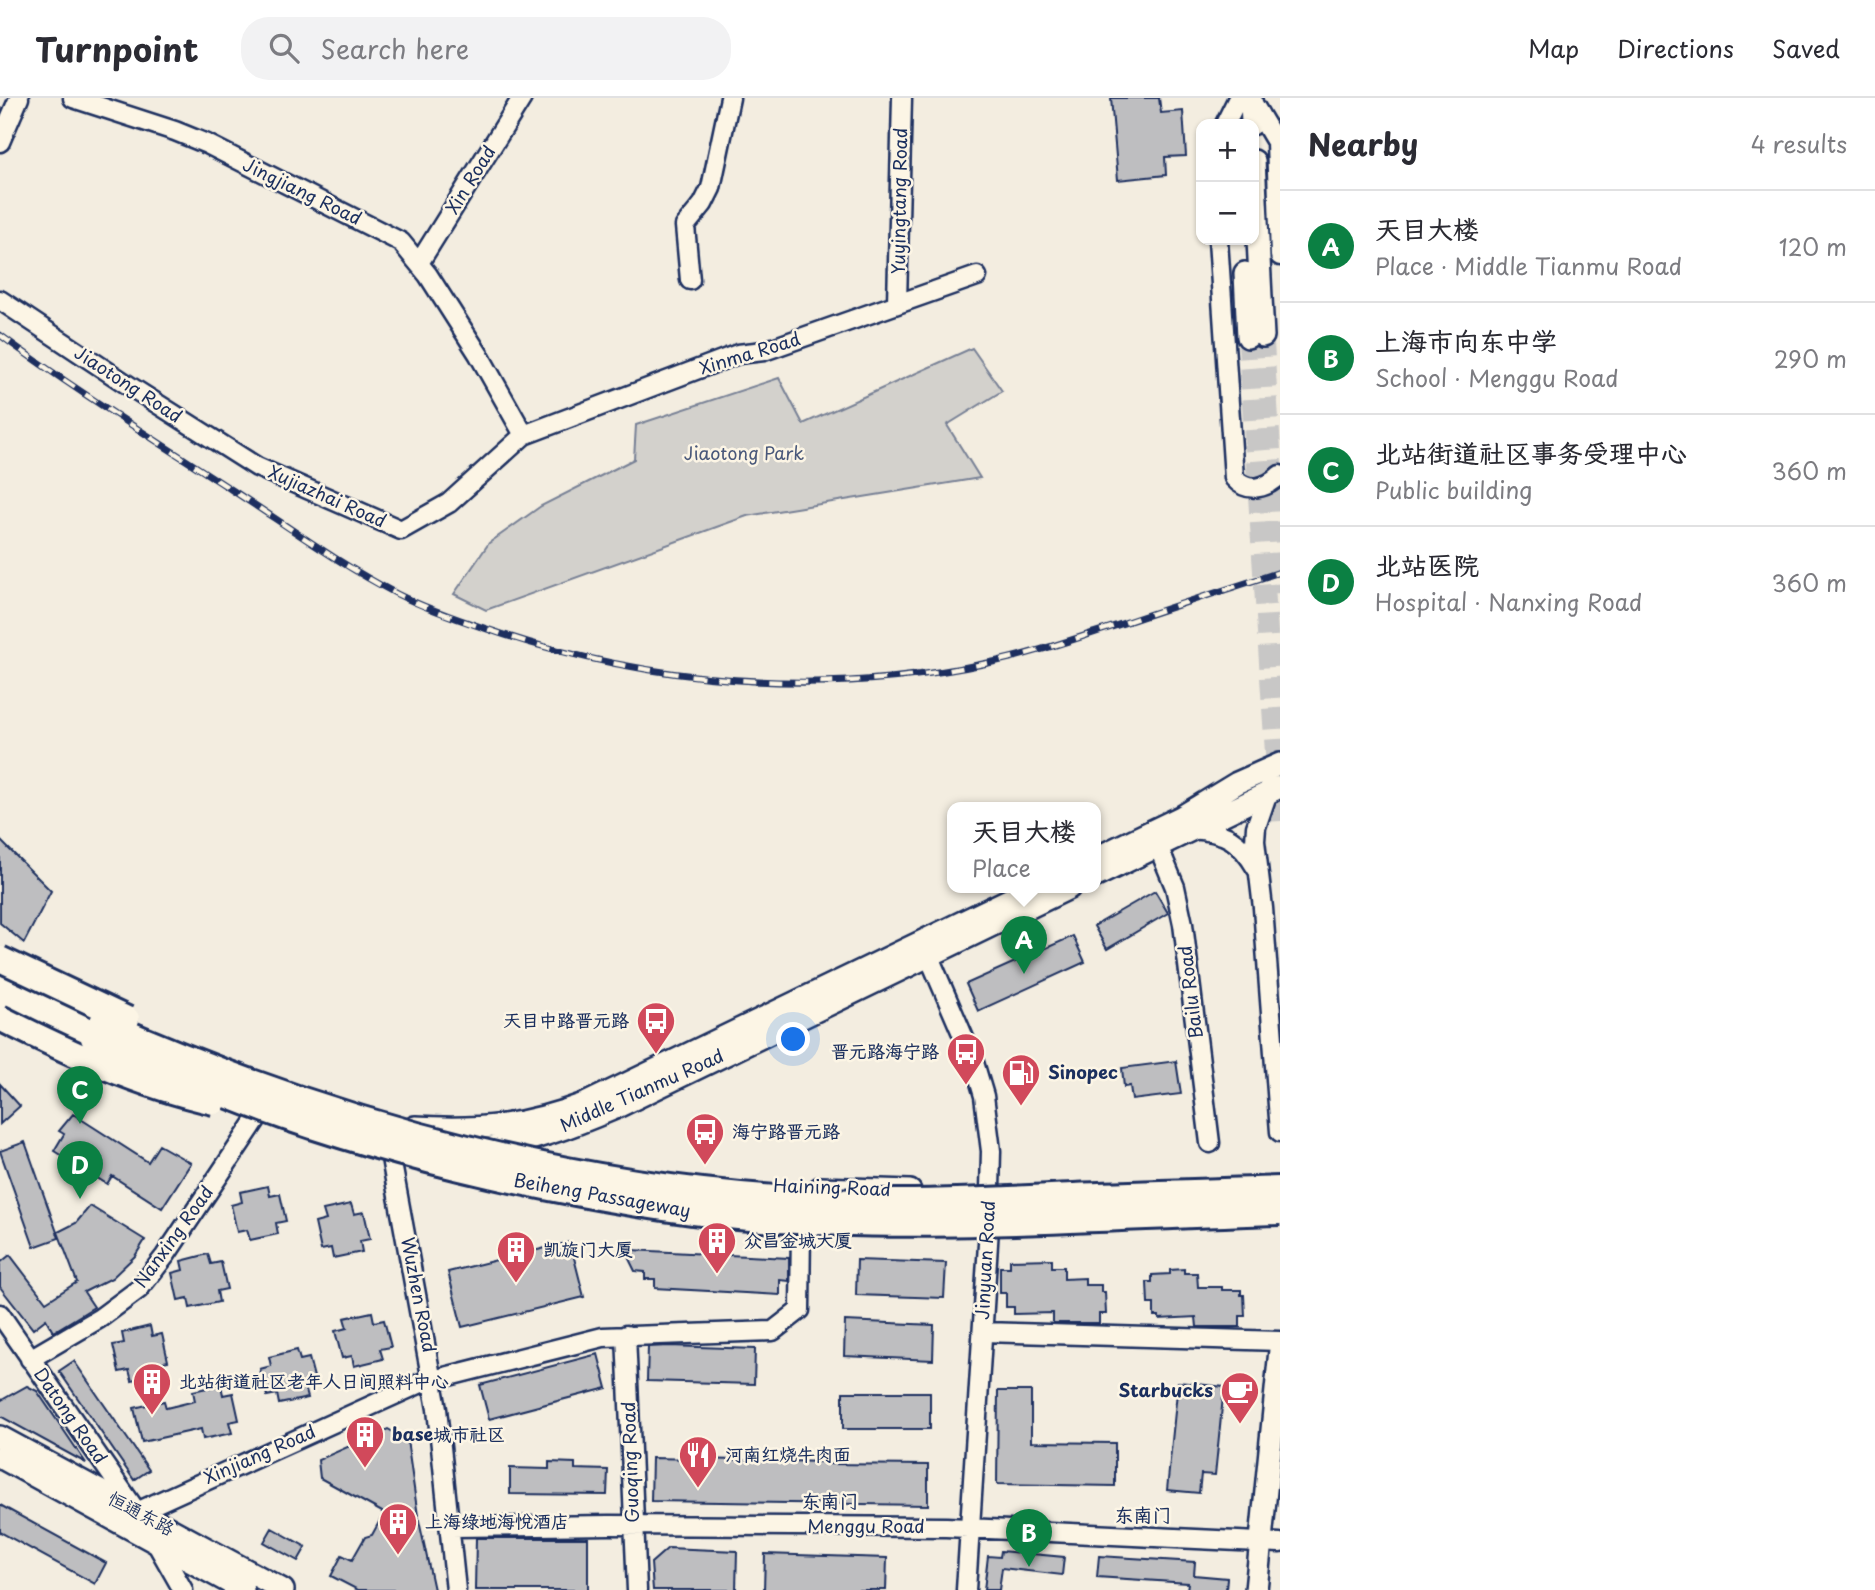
<!DOCTYPE html>
<html lang="en">
<head>
<meta charset="utf-8">
<style>
  :root { --surface:#fff; --page:#f2f2f3; --text:#2b2b33; --muted:#7c7c81; --line:#e1e1e2; --accent:#0b8043 }
  body { margin:0; font-family:"Playpen Sans","LXGW WenKai TC",sans-serif; background:var(--page); color:var(--text) }
  .controls { position:absolute; right:21px; top:21px; display:grid; overflow:hidden; border-radius:14px; box-shadow:0 2px 5px #0004 }
  .controls button { width:63px; height:63px; display:grid; place-items:center; padding:0; border:0; border-bottom:2px solid var(--line); background:var(--surface); color:var(--text); font:35px sans-serif }
  .you { position:absolute; left:794px; top:942px; width:24px; height:24px; margin:-18px; border:5px solid #fff; border-radius:50%; background:#1a73e8; box-shadow:0 0 0 10px #1a73e833 }
  .badge { display:grid; place-items:center; width:46px; height:46px; border-radius:50%; background:var(--accent); color:#fff; font-size:23px; font-weight:700 }
  .pin { position:absolute; translate:-50% -58px; filter:drop-shadow(0 2px 4px #0008) }
  .pin::after { content:''; position:absolute; top:37px; width:24px; height:21px; background:inherit; clip-path:polygon(0 0,100% 0,50% 100%) }
  .popup { position:absolute; left:947px; top:704px; width:154px; height:91px; box-sizing:border-box; display:grid; place-content:center; border-radius:14px; background:var(--surface); filter:drop-shadow(0 2px 5px #0005); font-size:23px; white-space:nowrap; color:var(--muted) }
  .popup b { font-size:26px; color:var(--text) }
  .popup::after { content:''; position:absolute; left:50%; top:100%; margin-left:-14px; border:14px solid transparent; border-top-color:var(--surface) }
  .list { margin:0; padding:0; list-style:none }
  h2 { display:flex; justify-content:space-between; align-items:center; height:91px; margin:0; padding:0 28px; font-size:30px }
  h2 small { font-size:23px; font-weight:400; color:var(--muted) }
  .list li { display:grid; grid-template-columns:46px 1fr auto; gap:21px; align-items:center; box-sizing:border-box; height:112px; padding:0 28px; border-top:2px solid var(--line) }
  .list b { display:block; font-size:26px; white-space:nowrap }
  .list p { margin:0; font-size:23px; white-space:nowrap; color:var(--muted) }
  .list em { font-size:23px; font-style:normal; color:var(--muted) }
  .icon { flex:none; width:38px; height:38px; fill:none; stroke:currentColor; stroke-width:2; stroke-linecap:round; stroke-linejoin:round }
  .map { position:relative; flex:none; width:1280px; height:1492px; overflow:hidden }
  header { display:flex; align-items:center; gap:42px; box-sizing:border-box; height:98px; padding:0 35px; background:var(--surface); border-bottom:2px solid var(--line) }
  header strong { font-size:33px }
  nav { display:flex; gap:38px; margin-inline-start:auto; font-size:24px }
  .search { width:490px; height:63px; background:var(--page); display:flex; align-items:center; gap:18px; box-sizing:border-box; padding:0 24px; border-radius:28px; color:var(--muted); font-size:26px }
  main { display:flex }
  aside { flex:1; background:var(--surface) }
  .map>svg:first-child { display:block }
  .green { fill:#d3d1cc; stroke:#778095; stroke-width:2 }
  .building { fill:#bebec0; stroke:#1b2f5e; stroke-width:2 }
  .lines { fill:none; stroke-linecap:round; stroke-linejoin:round }
  .major-tunnel { stroke:#c8c7c6; stroke-width:21; stroke-dasharray:21 10; stroke-linecap:butt }
  .minor-casing { stroke:#1b2f5e; stroke-width:23 }
  .major-casing { stroke:#1b2f5e; stroke-width:26 }
  .highway-casing { stroke:#1b2f5e; stroke-width:30 }
  .minor { stroke:#fcf5e5; stroke-width:18 }
  .major { stroke:#fcf5e5; stroke-width:21 }
  .highway { stroke:#fcf5e5; stroke-width:24 }
  .rail-casing { stroke:#1b2f5e; stroke-width:7 }
  .rail { stroke:#fcf5e5; stroke-width:4.5; stroke-dasharray:13; stroke-linecap:butt }
  .highway-bridge-casing { stroke:#1b2f5e; stroke-width:30; stroke-linecap:butt }
  .highway-bridge { stroke:#fcf5e5; stroke-width:24 }
  .labels { text-anchor:middle; stroke-width:5; stroke-linejoin:round; paint-order:stroke }
  .street-label { font-size:18px; fill:#1b2f5e; stroke:#fcf5e5 }
  .park-label { font-size:18px; fill:#49587a; stroke:#fcf5e5 }
  .poi-label { font-size:18px; font-weight:bold; fill:#1b2f5e; stroke:#fcf5e5; text-anchor:start }
  .neighbourhood-label { font-size:19px; font-weight:bold; fill:#1b2f5e; stroke:#fcf5e5 }
</style>
</head>
<body>
<header>
<strong>Turnpoint</strong>
<div class="search"><svg class="icon" aria-label="search" viewBox="0 0 24 24"><circle cx="10" cy="10" r="6"/><path d="M15 15l6 6"/></svg>Search here</div>
<nav><a>Map</a><a>Directions</a><a>Saved</a></nav>
</header>
<main>
<div class="map">
<svg width="1280" height="1492" viewBox="0 0 1280 1492">
  <rect width="100%" height="100%" fill="#f3ede0"/>
  <filter id="ink" filterUnits="userSpaceOnUse"><feTurbulence type="fractalNoise" baseFrequency=".0143" numOctaves="2"/><feDisplacementMap in="SourceGraphic" scale="14" xChannelSelector="R" yChannelSelector="G"/><feConvolveMatrix kernelMatrix="1 2 1 2 8 2 1 2 1" color-interpolation-filters="sRGB"/></filter>
  <g filter="url(#ink)">
    <path class="green" d="M972,250L1002,293L947,327L980,380L747,418L486,512L454,496L489,445L541,408L634,361L636,327L779,280L803,326Z"/>
    <path class="building" d="M1111,0H1159L1161,15L1183,13L1186,58L1165,59L1166,77L1118,82Z
      M0,742L51,793L24,845L0,825Z
      M1155,793L1168,815L1107,851L1094,828Z
      M1073,838L1085,864L978,913L966,886Z
      M1176,963L1181,996L1132,1002L1130,988L1124,989L1122,970Z
      M0,986L20,1008L0,1026Z
      M73,1016L148,1064L159,1047L191,1065L162,1110L112,1078L107,1086L54,1053L64,1036L59,1033Z
      M25,1044L59,1140L34,1149L0,1053Z
      M268,1088L270,1098L280,1096L286,1123L276,1125L278,1136L250,1142L247,1132L237,1134L231,1107L242,1104L240,1094Z
      M351,1106L354,1116L364,1114L370,1141L360,1143L362,1154L333,1160L331,1150L321,1152L315,1125L326,1122L323,1112Z
      M90,1108L145,1142L135,1158L112,1180L84,1194L94,1209L53,1234L46,1221L33,1231L0,1189V1165L10,1157L46,1204L77,1184L58,1134L76,1125Z
      M570,1144L584,1199L462,1229L448,1174Z
      M631,1152L789,1160V1183L780,1182V1197L655,1190V1181H645V1174L635,1173L627,1157Z
      M208,1156L211,1166L221,1164L227,1191L217,1193L219,1204L190,1210L188,1200L178,1202L172,1175L183,1172L181,1163Z
      M1052,1161V1169H1064V1181L1085,1180V1187H1101V1194H1105L1106,1216H1099V1225H1053V1215L1014,1216V1209H1006V1195H1000V1169H1010V1162Z
      M857,1162L946,1165L944,1200L856,1197Z
      M1184,1171V1175H1197L1198,1189H1222V1192H1241V1197H1244L1245,1218H1240V1229H1197L1196,1219L1159,1221V1218H1154V1206H1148L1147,1184H1152V1177L1170,1176V1172Z
      M372,1214L374,1224L384,1222L391,1249L380,1251L383,1261L354,1268L352,1258L342,1260L335,1233L347,1230L344,1220Z
      M845,1223L934,1227L933,1262L844,1258Z
      M150,1228L152,1238L162,1236L168,1263L158,1265L161,1276L132,1283L129,1272L119,1274L113,1247L124,1245L122,1235Z
      M669,1248L755,1251L754,1286L647,1283L648,1249Z
      M297,1252L300,1262L309,1260L316,1287L305,1289L308,1300L279,1306L277,1296L267,1298L260,1271L271,1268L269,1259Z
      M598,1256L607,1290L489,1321L480,1287Z
      M74,1263L149,1372L134,1382L59,1273Z
      M1178,1284L1224,1289L1215,1377L1201,1376L1199,1395L1167,1392Z
      M221,1287L223,1297L233,1295L239,1322L229,1324L232,1335L203,1341L201,1331L142,1344L134,1310L164,1303L166,1310L195,1303L193,1293Z
      M27,1288L37,1293L86,1365L0,1318V1303Z
      M998,1293H1031V1344L1115,1345V1388L997,1386Z
      M843,1294H930V1331H843Z
      M388,1331L407,1342L418,1418L434,1492H358L331,1478L342,1457L352,1462L365,1439L372,1437L384,1415L320,1380L318,1362Z
      M652,1360L825,1364V1366L928,1367V1407L651,1403Z
      M549,1364L575,1365V1371L608,1372L607,1397L510,1396V1370L549,1371Z
      M0,1407L106,1465L95,1486L0,1434Z
      M272,1430L306,1449L298,1463L264,1444Z
      M476,1440H588V1492H475Z
      M668,1450L737,1453L736,1492H653L651,1465Z
      M1001,1453L1064,1459L1062,1477L1002,1470L999,1492H984L988,1458L1000,1459Z
      M765,1456L887,1460L886,1492H764Z
      M1099,1458L1195,1464L1194,1477L1227,1480L1226,1492H1187L1188,1485L1097,1479Z"/>
    <g class="lines">
      <path class="major-tunnel" d="M1263,238L1280,495
        M1248,239L1280,723"/>
      <g class="minor-casing">
        <path id="minor" d="M1251,2L1276,44L1280,158
          M1225,26L1237,2
          M0,44L19,0
          M1218,142L1234,380C1248,396 1267,390 1280,377
          M419,165L522,0
          M690,182L685,128L703,106L711,90L730,0
          M0,202L131,289L257,369L401,432L449,405L524,337L479,257L428,177L401,144L207,46L175,33L73,0
          M897,205L902,0
          M524,337L738,256L764,253L977,178
          M1270,688L1256,729L1255,743L1263,810L1280,1034
          M1192,731C1226,734 1239,741 1257,771
          M1158,748L1175,789L1183,826L1210,1045
          M924,847L973,961L984,998L991,1053L989,1130L966,1492
          M390,1042L391,1060L437,1311L456,1492
          M0,1216L137,1414
          M983,1234L1280,1243
          M626,1237L637,1492
          M30,1261L100,1220L139,1191L165,1158L260,1016
          M137,1414L421,1285L603,1239L773,1233L800,1212L801,1130
          M451,1429L609,1427L946,1429L1280,1445
          M154,1441L183,1492"/>
      </g>
      <g class="major-casing">
        <path id="major" d="M1251,0L1252,26
          M1254,63L1263,238
          M1245,175L1248,239
          M1096,760L1181,719L1237,685L1280,666
          M1096,778L1280,689
          M415,1029C481,1033 525,1028 587,1005L1033,790
          M481,1051C526,1046 573,1028 615,1010L1069,790
          M820,1090L910,1093
          M0,1339L283,1492
          M0,1359L243,1492
          M1256,1492L1280,1252"/>
      </g>
      <g class="highway-casing">
        <path id="highway" d="M0,876L102,924
          M0,897L93,940"/>
      </g>
      <use href="#minor" class="minor"/>
      <use href="#major" class="major"/>
      <use href="#highway" class="highway"/>
      <g class="rail-casing">
        <path id="rail" d="M0,237C75,292 154,341 232,392C286,427 339,466 397,496C425,510 457,521 487,531C647,586 822,600 988,565C1033,556 1077,540 1121,526C1174,508 1227,491 1280,474"/>
      </g>
      <use href="#rail" class="rail"/>
      <g class="highway-bridge-casing">
        <path id="highway-bridge" d="M0,861L127,921
          M0,920C68,954 140,988 214,1004
          M102,924C342,1030 604,1100 869,1104C937,1105 1006,1101 1074,1098C1143,1095 1211,1094 1280,1091
          M93,940C157,968 220,996 285,1019C372,1049 460,1072 550,1090C620,1104 690,1116 762,1121C934,1133 1107,1119 1280,1114"/>
      </g>
      <use href="#highway-bridge" class="highway-bridge"/>
    </g>
  </g>
  <defs>
    <g id="bus-pin" transform="scale(2.0125)"><path d="M0 17L-7.5 6A9.5 9.5 0 1 1 7.5 6Z" fill="#d1495b" stroke="#fcf5e5"/><path d="M-5-6H5V4H4V6H2V4H-2V6H-4V4H-5ZM-3.5-4V0h7V-4ZM-3.5 1.2v1.5H-2V1.2ZM2 1.2v1.5H3.5V1.2Z" fill="#fff"/></g>
    <g id="fuel-pin" transform="scale(2.0125)"><path d="M0 17L-7.5 6A9.5 9.5 0 1 1 7.5 6Z" fill="#d1495b" stroke="#fcf5e5"/><path d="M-5.5-6h7V0h2V4h1.3V-2.5L3-4.5l.8-.8L6-3V5H2.5V1h-1V6h-7ZM-4.2-4.7v3.2H.2V-4.7Z" fill="#fff"/></g>
    <g id="building-pin" transform="scale(2.0125)"><path d="M0 17L-7.5 6A9.5 9.5 0 1 1 7.5 6Z" fill="#d1495b" stroke="#fcf5e5"/><path d="M-4-6H4V6H1V3H-1V6H-4ZM-2.5-4.3h1.7v1.8h-1.7ZM.8-4.3h1.7v1.8H.8ZM-2.5-1h1.7V.8h-1.7ZM.8-1h1.7V.8H.8Z" fill="#fff"/></g>
    <g id="cafe-pin" transform="scale(2.0125)"><path d="M0 17L-7.5 6A9.5 9.5 0 1 1 7.5 6Z" fill="#d1495b" stroke="#fcf5e5"/><path d="M-5.5-4.5H6V0H3Q3 3.5 0 3.5H-2.5Q-5.5 3.5-5.5 0ZM3-3.2v2h1.7v-2ZM-6 4.5H4V6H-6Z" fill="#fff"/></g>
    <g id="restaurant-pin" transform="scale(2.0125)"><path d="M0 17L-7.5 6A9.5 9.5 0 1 1 7.5 6Z" fill="#d1495b" stroke="#fcf5e5"/><path d="M-5-6h1v4h1v-4h1v4h1v-4h1v5L-1.5 .5V6h-2V.5L-5-1ZM5-6V6H3V1.5H1.5Q1.5-4 5-6Z" fill="#fff"/></g>
  </defs>
  <g fill-rule="evenodd">
    <use href="#bus-pin" x="656" y="923"/>
    <use href="#bus-pin" x="966" y="954"/>
    <use href="#fuel-pin" x="1021" y="975"/>
    <use href="#bus-pin" x="705" y="1034"/>
    <use href="#building-pin" x="717" y="1143"/>
    <use href="#building-pin" x="516" y="1152"/>
    <use href="#building-pin" x="152" y="1284"/>
    <use href="#cafe-pin" x="1240" y="1293"/>
    <use href="#building-pin" x="365" y="1337"/>
    <use href="#restaurant-pin" x="698" y="1357"/>
    <use href="#building-pin" x="398" y="1424"/>
  </g>
  <g class="labels">
    <g class="street-label">
      <text transform="translate(471 82) rotate(-58)" y="6">Xin Road</text>
      <text transform="translate(302 94) rotate(26)" y="6">Jingjiang Road</text>
      <text transform="translate(900 103) rotate(-89)" y="6">Yuyingtang Road</text>
      <text transform="translate(750 256) rotate(-17)" y="6">Xinma Road</text>
      <text transform="translate(128 287) rotate(33)" y="6">Jiaotong Road</text>
      <text transform="translate(327 399) rotate(24)" y="6">Xujiazhai Road</text>
      <text transform="translate(1191 894) rotate(-97)" y="6">Bailu Road</text>
      <text transform="translate(642 993) rotate(-24)" y="6">Middle Tianmu Road</text>
      <text transform="translate(832 1090) rotate(2)" y="6">Haining Road</text>
      <text transform="translate(602 1098) rotate(10)" y="6">Beiheng Passageway</text>
      <text transform="translate(174 1139) rotate(-54)" y="6">Nanxing Road</text>
      <text transform="translate(986 1162) rotate(-87)" y="6">Jinyuan Road</text>
      <text transform="translate(418 1197) rotate(79)" y="6">Wuzhen Road</text>
      <text transform="translate(70 1318) rotate(55)" y="6">Datong Road</text>
      <text transform="translate(260 1357) rotate(-24)" y="6">Xinjiang Road</text>
      <text transform="translate(631 1364) rotate(-92)" y="6">Guoqing Road</text>
      <text transform="translate(141 1416) rotate(28)" y="6">恒通东路</text>
      <text x="866" y="1435">Menggu Road</text>
    </g>
    <g class="park-label">
      <text x="744" y="362">Jiaotong Park</text>
    </g>
    <g class="poi-label">
      <text x="629" y="929" text-anchor="end">天目中路晋元路</text>
      <text x="939" y="960" text-anchor="end">晋元路海宁路</text>
      <text x="1048" y="981">Sinopec</text>
      <text x="732" y="1040">海宁路晋元路</text>
      <text x="744" y="1149">众昌金城大厦</text>
      <text x="543" y="1158">凯旋门大厦</text>
      <text x="179" y="1290">北站街道社区老年人日间照料中心</text>
      <text x="1213" y="1299" text-anchor="end">Starbucks</text>
      <text x="392" y="1343">base城市社区</text>
      <text x="725" y="1363">河南红烧牛肉面</text>
      <text x="425" y="1430">上海绿地海悦酒店</text>
    </g>
    <g class="neighbourhood-label">
      <text x="830" y="1410">东南门</text>
      <text x="1143" y="1424">东南门</text>
    </g>
  </g>
</svg>
<div class="controls">
<button>+</button>
<button>−</button>
</div>
<div class="you"></div>
<div class="pin badge" style="left:1024px;top:876px">A</div>
<div class="popup"><b>天目大楼</b>Place</div>
<div class="pin badge" style="left:1029px;top:1469px">B</div>
<div class="pin badge" style="left:80px;top:1026px">C</div>
<div class="pin badge" style="left:80px;top:1101px">D</div>
</div>
<aside>
<h2>Nearby<small>4 results</small></h2>
<ul class="list">
<li><span class="badge">A</span><div><b>天目大楼</b><p>Place · Middle Tianmu Road</p></div><em>120 m</em></li>
<li><span class="badge">B</span><div><b>上海市向东中学</b><p>School · Menggu Road</p></div><em>290 m</em></li>
<li><span class="badge">C</span><div><b>北站街道社区事务受理中心</b><p>Public building</p></div><em>360 m</em></li>
<li><span class="badge">D</span><div><b>北站医院</b><p>Hospital · Nanxing Road</p></div><em>360 m</em></li>
</ul>
</aside>
</main>
</body>
</html>
